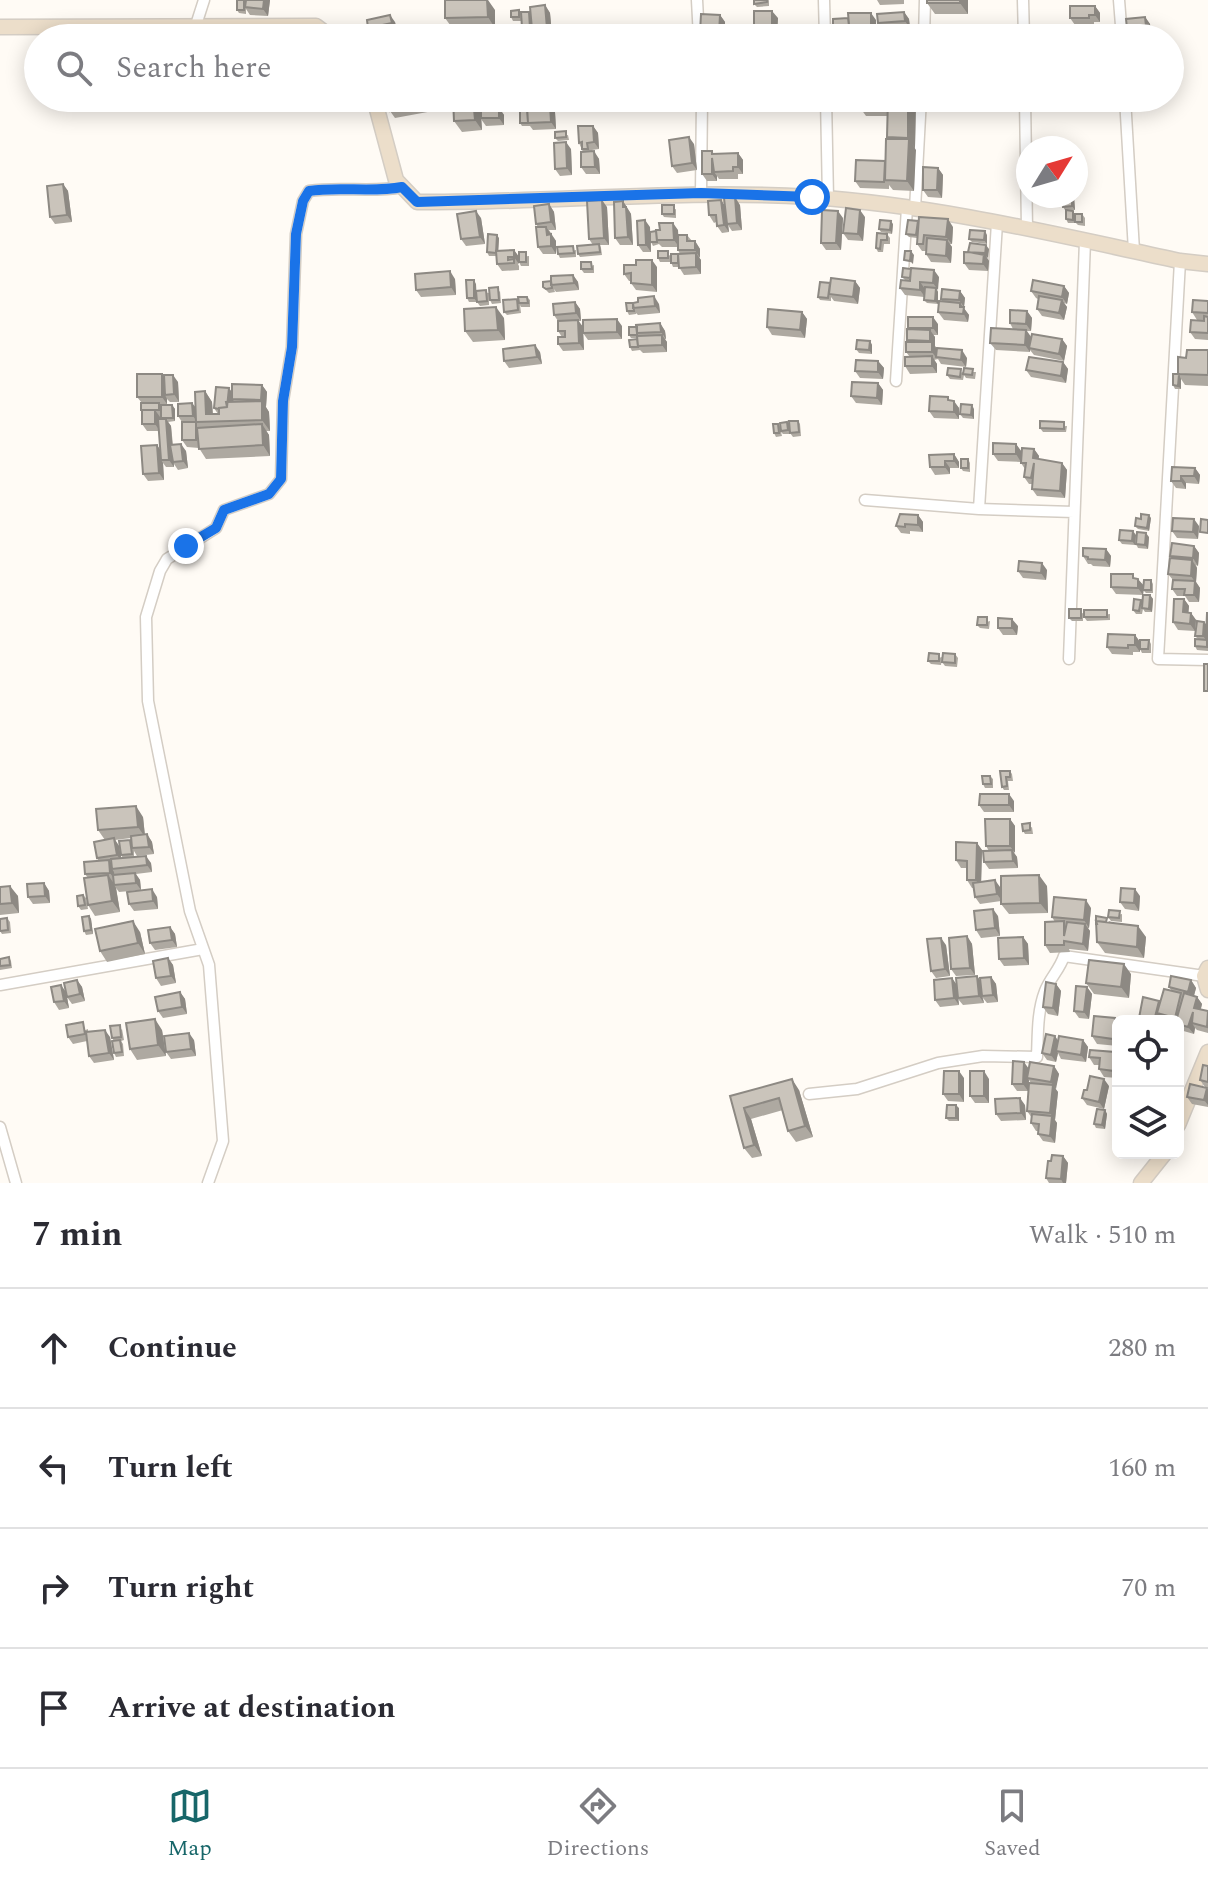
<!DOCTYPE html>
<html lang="en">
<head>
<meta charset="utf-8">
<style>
  :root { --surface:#fff; --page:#f7f7f7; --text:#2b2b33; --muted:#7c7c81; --line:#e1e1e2; --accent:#176669 }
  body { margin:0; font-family:Spectral,serif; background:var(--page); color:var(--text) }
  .controls { position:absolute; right:24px; bottom:24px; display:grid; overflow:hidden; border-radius:12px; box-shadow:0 4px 20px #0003 }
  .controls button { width:72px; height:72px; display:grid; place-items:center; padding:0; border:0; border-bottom:2px solid var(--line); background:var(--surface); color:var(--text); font:40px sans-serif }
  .compass { position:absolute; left:1016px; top:136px; width:72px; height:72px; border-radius:50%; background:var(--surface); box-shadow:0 4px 20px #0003; rotate:53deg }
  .stop { position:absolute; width:24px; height:24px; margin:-18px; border:6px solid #1a73e8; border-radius:50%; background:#fff }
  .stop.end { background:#1a73e8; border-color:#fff; box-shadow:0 2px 8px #0008 }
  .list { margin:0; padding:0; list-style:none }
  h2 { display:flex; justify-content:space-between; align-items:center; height:104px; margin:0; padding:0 32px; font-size:34px }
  h2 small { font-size:26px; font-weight:400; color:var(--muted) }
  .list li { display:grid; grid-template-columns:52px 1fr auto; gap:24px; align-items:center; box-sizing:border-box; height:120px; padding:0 32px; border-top:2px solid var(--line) }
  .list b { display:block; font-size:30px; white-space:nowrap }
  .list em { font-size:26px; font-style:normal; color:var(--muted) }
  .icon { flex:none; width:44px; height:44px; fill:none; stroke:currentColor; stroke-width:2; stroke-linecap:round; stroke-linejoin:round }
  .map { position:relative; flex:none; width:1208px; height:1183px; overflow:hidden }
  .search { position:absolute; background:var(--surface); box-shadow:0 4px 20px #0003; left:24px; right:24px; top:24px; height:88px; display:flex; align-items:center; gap:20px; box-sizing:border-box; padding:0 28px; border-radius:44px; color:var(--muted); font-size:30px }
  .sheet { height:584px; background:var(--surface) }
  nav { display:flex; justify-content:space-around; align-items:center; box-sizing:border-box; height:112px; border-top:2px solid var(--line); background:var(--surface); font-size:22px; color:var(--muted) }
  nav a { display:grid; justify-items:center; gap:4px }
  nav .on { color:var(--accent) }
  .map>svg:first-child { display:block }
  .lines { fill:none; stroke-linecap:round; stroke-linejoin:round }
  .street-casing { stroke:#d4cdc4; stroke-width:13 }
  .secondary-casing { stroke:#d4cdc4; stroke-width:17 }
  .street { stroke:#fff; stroke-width:10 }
  .secondary { stroke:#ecdeca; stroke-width:14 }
  .wall { fill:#aea9a1; fill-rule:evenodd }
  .shaded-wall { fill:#8d8983 }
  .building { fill:#cac4bb; stroke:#8d8983; stroke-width:2 }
  .route { stroke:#1a73e8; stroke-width:10 }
</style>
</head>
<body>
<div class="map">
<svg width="1208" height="1183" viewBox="0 0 1208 1183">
  <rect width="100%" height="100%" fill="#fffbf5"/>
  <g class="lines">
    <g class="street-casing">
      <path id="street" d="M697,0L699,38
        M824,0L825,38
        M1023,0L1024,38
        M1119,0L1122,38
        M195,28L204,0
        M924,38L925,0
        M826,98L828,199
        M1025,98L1027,229
        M1125,98L1134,251
        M701,193L702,98
        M915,209L921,98
        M1180,261L1158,659L1208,660
        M896,381L907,208
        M865,500L979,509L1074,512
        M979,509L997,223
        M1069,659L1085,241
        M0,985L203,949
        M809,1094L857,1089L938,1063L983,1056L1037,1057C1038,1034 1037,1012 1045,991C1050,978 1060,969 1064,956L1204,976
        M0,1127L16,1183
        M208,1183L223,1141L209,965L190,911L148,701L146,617L160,571L167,559L216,528L224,510L269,494L281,479L283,401L292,347L296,234L303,201L309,191C340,186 371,193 402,187"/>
    </g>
    <g class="secondary-casing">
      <path id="secondary" d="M0,27L316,26L332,38
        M374,98L396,180L417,202C548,203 679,189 810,197C935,205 1058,235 1180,261L1208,264
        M1208,968L1204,976L1208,990
        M1178,1125L1208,1052
        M1141,1183L1165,1153"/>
    </g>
    <use href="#street" class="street"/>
    <use href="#secondary" class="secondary"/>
  </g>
  <path class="wall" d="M237,0H270L268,16L250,15L246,9V14L239,13L237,10Z
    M769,0V6L757,7L754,4Z
    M877,0H904V4L880,5Z
    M968,0V14H935L927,3Z
    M545,5L550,13L552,35L537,36L532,30V32H524L522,28V21H513L511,17L519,10L521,14Z
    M1095,6L1100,13V22H1094V25H1075L1070,18Z
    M495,10V28L453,29L445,18Z
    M904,12L909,19L910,28L883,30L878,23Z
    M720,15L725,22V38H703L700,33Z
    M1145,17L1150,24L1151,33L1132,35L1127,28Z
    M778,18L777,33L759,32L754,25Z
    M876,20V32L854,33L851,29L835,30L833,27Z
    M395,22L397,31L373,35L368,28Z
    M496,32L497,38H477L475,36Z
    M453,98H501L502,109H500L504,115V125L486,126L481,119L482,130L462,132L454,121Z
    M645,98H691V103H675L673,100L672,105L649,103Z
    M861,98H915L916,100L914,191L893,190L889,185V189L860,188L855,181L886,162L888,139L887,137L888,116H866L861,109Z
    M431,99L433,111L395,118L390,111Z
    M550,105L555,112L556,129L533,130L530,126H522L520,123L527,110Z
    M593,126L598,133L599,149L592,150L599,159L600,174H586L581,167L583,152L579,143Z
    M568,135L569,140L558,141L555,138Z
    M694,144L697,170L677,173L672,166Z
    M571,149L572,175L560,176L555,169Z
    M712,151L714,154L738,153L743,160V174H738V179H719L717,176V181H707L702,174Z
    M938,168L943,175L942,198L928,197L923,190Z
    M63,184L68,191L72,222L55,224L50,217Z
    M1074,196L1075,210H1065L1063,207Z
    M623,201L631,214L633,245H620L615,238Z
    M549,204L554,212L556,230H549L556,241V254H543L538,247V227L536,224Z
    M725,205H740L742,230L732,231L728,225L729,232L722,233L717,226L716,222L714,223L709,215Z
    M607,207L609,245H600L601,248L602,255L580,257L578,254L593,245L589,239Z
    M676,209V218L664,217L662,214Z
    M1075,214H1082L1085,218V226L1078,225L1075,222V223H1068L1066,219Z
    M865,217L863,241L848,240L843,233Z
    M481,218L485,244L466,246L461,239Z
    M843,218L841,250H826L821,243Z
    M893,224L892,234L881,232L879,229Z
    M650,227V232L678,230V235H687L692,241H695L700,249L699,258L701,260V274L684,275L679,267H673L671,262H660L658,258L671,255L680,254L678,250V247H662L659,244L653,246L651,242V252H643L638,245Z
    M953,227L952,244H950L952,247L951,263L931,262L926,254V251H922L917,244V238L909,237L906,234Z
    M877,233L887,234L890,238V244H884L883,252H878L876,248Z
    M987,235V244L972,242L969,239Z
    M499,238L498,251L514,250L519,257L529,256V266H521L519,262L518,264L519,266V270L502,271L497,264V256H489L487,252Z
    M989,249L987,258L989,261L988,271L969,270L964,263L969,252Z
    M576,250V257L560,258L558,254Z
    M594,265V273H584L581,269Z
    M657,267V292L636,290L631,283V281H629L624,274Z
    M573,275L578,282L579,290L556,292L554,289L555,292L549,293L543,287Z
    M902,277H939L937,290L938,292V304L927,303L924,300V297L905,295L900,288L905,280Z
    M455,279L456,295L421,297L416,290Z
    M855,281L860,288L858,304L834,301L831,297V301L820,300L818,297L830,283Z
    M476,284V291L489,293V305L480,306L477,302H469L467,298Z
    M1064,286L1069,293L1067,304L1064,303L1067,307L1064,320L1042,316L1037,309L1038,299L1036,298L1031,291Z
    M500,291L501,303L492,304L490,300Z
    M960,291L965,298L964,307H963L969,315L968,322L944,320L938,312L943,302L941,299Z
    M527,297L530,300V307H521L520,305L521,313L507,315L504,312L519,301Z
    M1208,301V340L1195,339L1190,332L1204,320H1197L1192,312Z
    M575,302L580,309L581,321H578L583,327L622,326V339L588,340L583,333L584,350L563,351L558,344L562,337L558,331V321L554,315Z
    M626,303L659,304L660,313L638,315L636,313V314L629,315L627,311Z
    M1027,311L1032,318L1031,331H1027L1031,337L1062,339L1067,346L1064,361L1034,355L1030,350V352L996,350L990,343L1013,329L1010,323Z
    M802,312L807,319L805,338L772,335L767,327Z
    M504,318L505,340L473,342L465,331Z
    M660,323L665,331L666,339H665L667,342V352L643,353L640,350L632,351L630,347L637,338H631L629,335L636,327Z
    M938,324V335H933L935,337V346L937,349L967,358L966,367L941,364L938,359L934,360L937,364V373L910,374L905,366L910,357L906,352L909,329L908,328Z
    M870,341L872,345V354L859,353L856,349Z
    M1208,350V386L1185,385L1181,379V389H1175L1173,385L1186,358Z
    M540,352L542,364L509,368L504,361Z
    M878,361L884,368L883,379L860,378L855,371Z
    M1063,362L1068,369L1066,383L1031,377L1026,370Z
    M964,372H976L975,379L966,378L964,375L963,380L950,379L947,375Z
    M164,377L178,382L179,402H170L167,399V404H160L161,406L172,405L175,409V421L168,422L171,426L173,445L186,451L188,468L178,470L174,464V467H166L163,463L164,480L148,481L143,474L160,449L159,431H147L142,424V403L137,397Z
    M878,383L883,390L882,405L856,403L851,396Z
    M262,385L267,392L266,407L269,412L270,431H266L269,435L270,456L206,459L199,448L187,447L182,440V422L178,416L196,408L205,391L212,402L213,414H218L214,408L232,392Z
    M951,400L959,408V419L934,418L929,411Z
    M974,409V419L963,418L960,414Z
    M798,421L800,424L801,436L793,437L790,433Z
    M787,422L790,426V434H783L781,432L782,436L776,437L774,433L778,424L780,427Z
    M1067,426L1066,432H1043L1040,428Z
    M1016,444L1021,451V462L998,461L993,454Z
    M1034,449L1039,456L1038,459L1062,463L1067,470L1065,498L1037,496L1032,489L1033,484H1029L1024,477L1025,469L1021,463Z
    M954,454L959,462V468H950V474L935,475L930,467Z
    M968,459L970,463V472L963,471L961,468Z
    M1195,468L1200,475L1199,484L1186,483V489L1176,488L1171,481Z
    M918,515L923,522V532L910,531V534L901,533L896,526Z
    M1151,518L1149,531L1138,529L1135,526Z
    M1199,526L1198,539L1177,538L1172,531Z
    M1136,535L1135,545L1122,544L1119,540Z
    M1149,537L1148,549L1138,548L1136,544Z
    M1194,546L1199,553L1198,566L1196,565L1197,568L1196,582L1200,588L1199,602H1189L1185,596H1177L1172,589L1173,580L1168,574L1172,558L1170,556Z
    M1106,549L1111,556L1110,567L1093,566L1091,564H1088L1083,556Z
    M1047,570L1046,580L1023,578L1018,571Z
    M1136,578L1144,586L1143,595H1150L1153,599L1152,612H1145L1143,609L1142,614H1136L1133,610L1143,602V595L1116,594L1111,587Z
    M1151,580L1153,584V593H1146L1143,590Z
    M1184,599L1189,606L1188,612L1191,613L1196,620L1195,631L1178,630L1173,622Z
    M1083,613V621H1072L1069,618Z
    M1208,613V651L1197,650L1195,646L1198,639L1195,636L1204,622L1206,625Z
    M1110,614V620L1087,621L1084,617Z
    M990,621L989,629L980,628L977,625Z
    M1018,626L1017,635H1003L998,628Z
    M1135,635L1140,642V652H1133V655L1112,654L1107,647Z
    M1149,640L1151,644V653H1142L1140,649Z
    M955,654L958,658L957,667L945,666L942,662Z
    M942,657L941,665L931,664L928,661Z
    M1010,771L1012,774L1013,781H1008L1009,790H1004L1002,787Z
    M990,776L993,779V788H985L983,784Z
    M1014,801V812H984L979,805Z
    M143,817L145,835L147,834L152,842L154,854L137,856L134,851V857L151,863L152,872L136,874L140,880L141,890L119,892L116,888L120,912L95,916L88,905V878L85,874L98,860L97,858L105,840L98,830ZM131,838L121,855L123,858H121L119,846L115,840Z
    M1010,819L1015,826L1014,853L1017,857L1018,868L989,869L984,862L989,851L986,846Z
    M1032,827L1033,834H1025L1023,831Z
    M977,843L982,850L981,882L1000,887L1001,895L1047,886L1048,913L1009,914L1001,904V901L980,904L975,897L974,888H972L967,880V868H961L956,860Z
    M44,883L49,891L50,903L33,904L28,897Z
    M0,887L18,896L19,913L0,915Z
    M83,895L86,898L88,909L81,910L78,906Z
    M1140,896L1139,911L1125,909L1120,902Z
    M157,897L158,909L134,911L129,904Z
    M1091,908L1089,928H1088L1090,931L1088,951L1069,949L1070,952L1050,953L1045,945L1055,922L1052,917Z
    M1122,914V922L1111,921L1108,917Z
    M89,916L91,919L93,934L86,935L84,931Z
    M998,916L1000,936L981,938L976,930Z
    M7,918L10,922L11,933L2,934L0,931Z
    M1109,921L1146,937L1144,958L1105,953L1097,942Z
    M170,927L175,934L177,947L155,950L150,943Z
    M140,932L145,954L107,962L100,951Z
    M967,936L972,944L975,975L956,976L951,969Z
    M1023,937L1028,944L1029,965L1004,966L999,959Z
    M946,945L950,976L936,978L931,971Z
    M9,957L11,961L12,968L0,970V959Z
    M168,958L173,965L176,983L161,986L156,978Z
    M1131,974L1129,998L1094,994L1086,983Z
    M977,976L980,981L991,977L996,984L998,1002L987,1003L983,998L984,1003L963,1005L958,999L959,1005L940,1007L935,1000L952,978L956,985Z
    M77,980L82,987L85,1001L72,1004L67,997L69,1008L59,1010L54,1002Z
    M1191,980L1196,988L1194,996L1197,997L1202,1004L1201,1009L1208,1011V1033L1197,1030L1195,1028L1194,1034L1180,1030L1178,1027V1021H1165L1161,1019V1021H1140L1139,1018L1160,1003L1171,990L1169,987Z
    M1056,984L1061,991L1058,1016L1048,1014L1043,1007Z
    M1087,987L1092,994L1089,1019L1079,1018L1074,1011Z
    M180,992L185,999L187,1014L163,1018L158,1011Z
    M1118,1021V1046L1097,1044L1092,1036Z
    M88,1029V1032L110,1037L114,1060L94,1063L89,1056L87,1041L73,1044L68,1037Z
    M122,1029L124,1040L121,1041L123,1044L124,1056L116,1057L114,1053V1041L112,1038Z
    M162,1030L166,1056L137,1060L130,1049Z
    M1055,1036L1058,1041L1083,1040L1088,1047L1086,1062L1061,1059L1058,1053L1056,1062L1047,1060L1042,1053Z
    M194,1040L196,1056L171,1059L166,1052Z
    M1118,1056V1078L1104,1077L1099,1069V1065H1094L1089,1057Z
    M1054,1066L1059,1074L1055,1089L1058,1092L1055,1120L1057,1123L1055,1143L1043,1141L1038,1134V1131H1036L1031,1123L1032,1118L1027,1111L1031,1083L1029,1080L1028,1091H1017L1012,1084L1029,1069Z
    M1208,1066V1088L1205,1087L1200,1080Z
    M964,1078V1102L948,1101L943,1094Z
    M989,1079V1103H975L970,1096Z
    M1109,1086L1104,1109L1087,1105L1082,1098Z
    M1208,1089V1107L1192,1104L1187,1097Z
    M799,1090L813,1137L796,1142L788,1131L783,1110L751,1119L762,1156L752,1158L744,1148L730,1096Z
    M1025,1105L1026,1120L1001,1121L996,1114Z
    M959,1108V1121H949L946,1118Z
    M1105,1110L1107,1114L1105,1129L1096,1128L1094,1124Z
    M1063,1156L1068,1163L1066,1183H1049L1046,1178L1051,1161Z"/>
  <path class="shaded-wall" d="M264,0H270L268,16L263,9Z
    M488,0L495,10V28L488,17Z
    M960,0H968V14L960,3Z
    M545,5L550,13L552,35L547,28Z
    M1095,6L1100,13V22L1095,15Z
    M772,11L778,18L777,33L772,25Z
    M904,12L909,19L910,28L905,21Z
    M871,13L876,20V32L871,25Z
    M390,15L395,22L397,31L392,23Z
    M720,15L725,22V38H722L719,34Z
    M1145,17L1150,24L1151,33L1146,26Z
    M427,98H430L431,99L433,111L428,104Z
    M473,98H480L482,130L475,120Z
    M497,98H501L502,109L497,102Z
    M908,98H915L916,100L915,148L908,138Z
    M550,105L555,112L556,129L551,122Z
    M499,108L504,115V125L499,118Z
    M593,126L598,133L599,149L594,142Z
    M689,137L694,144L697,170L692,163Z
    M909,139L916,150L914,191L907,181Z
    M566,142L571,149L572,175L567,168Z
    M594,151L599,159L600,174L595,167Z
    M738,153L743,160V174L738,167Z
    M712,158L714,172L717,176V181L712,174Z
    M938,168L943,175L942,198L937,190Z
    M63,184L68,191L72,222L67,215Z
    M1072,196L1074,197L1075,210L1072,206Z
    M735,197L740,205L742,230L737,223Z
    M602,200L607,207L609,245L604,238Z
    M721,200L726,207L729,232L724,225Z
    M623,201L631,214L633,245L628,237Z
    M549,204L554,212L556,230L551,222Z
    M860,210L865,217L863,241L858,234Z
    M476,211L481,218L485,244L480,237Z
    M838,211L843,218L841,250L836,243Z
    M948,219L953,227L952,244L946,237Z
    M645,220L650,227L651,252L646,245Z
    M891,221L893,224L892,234L890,230Z
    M673,223L678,230L679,247L674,240Z
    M546,227L556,241V254L551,246L547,235Z
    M985,231L987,235V244L984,240Z
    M497,235L499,238L498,256L496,253Z
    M947,240L952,247L951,263L946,256Z
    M695,241L700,249V258L695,250Z
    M986,245L989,249L988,258L985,255Z
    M514,250L519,257V264L514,257Z
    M911,251L914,255L913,264L910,261Z
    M696,253L701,260V274L696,267Z
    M984,253L989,261L988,271L983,264Z
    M652,260L657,267V292L652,285Z
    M934,270L939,277L938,290L933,283Z
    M450,271L455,279L456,295L451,287Z
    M573,275L578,282L579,290L574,283Z
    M474,280L476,284L477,302L474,298Z
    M855,281L860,288L858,304L853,297Z
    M920,282L925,289V297L920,290Z
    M1064,286L1069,293L1067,304L1062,297Z
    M936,288L938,292V304L935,301Z
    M960,291L965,298L964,307L959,300Z
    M654,296L659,304L660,313L655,306Z
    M1062,300L1067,307L1064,320L1059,313Z
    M575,302L580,309L581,321L576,313Z
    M960,303L969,315L968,322L960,307Z
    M496,307L504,318L505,340L498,330Z
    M1027,311L1032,318L1031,331L1026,324Z
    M802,312L807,319L805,338L800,330Z
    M933,317L938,324V335L933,328Z
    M617,319L622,326V339L617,332Z
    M578,320L583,327L584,350L579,343Z
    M660,323L665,331L666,339L661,332Z
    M930,330L935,337V346L937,350L936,357L938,360L932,352V345L930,341Z
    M1026,330L1031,337L1030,352L1025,345Z
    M662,335L667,342V352L662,345Z
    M1062,339L1067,346L1064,361L1059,354Z
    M870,341L872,345V354L869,350Z
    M535,345L540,352L542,364L537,357Z
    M962,350L967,358L966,367L961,360Z
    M932,356L937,364V373L932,366Z
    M878,361L884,368L883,379L878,372Z
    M1063,362L1068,369L1066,383L1061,376Z
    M162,374L167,381L165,395L167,399V404L162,397Z
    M173,375L178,382L179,402L174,394Z
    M1179,375L1181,379V389L1178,386Z
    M878,383L883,390L882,405L877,398Z
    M262,385L267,392L266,407L261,400Z
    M229,388L234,395L232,399L234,401L227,410Z
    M205,391L212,402L213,421L206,414Z
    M262,401L269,412L270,431L262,420Z
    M954,401L959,408V419L954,412Z
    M192,403L198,410V423L193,416Z
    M172,405L175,409V421L173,418Z
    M972,405L974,409V419L971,415Z
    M155,410L160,417V431L155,424Z
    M166,419L171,426L174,467L169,460Z
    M262,424L269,435L270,456L263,445Z
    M181,444L186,451L188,468L183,461Z
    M1016,444L1021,451V462L1016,454Z
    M157,445L162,452L161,460L163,463L164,480L159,473Z
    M1034,449L1039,456L1038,465L1033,458Z
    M954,454L959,462V468L954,461Z
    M945,461L950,468V474L945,467Z
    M1062,463L1067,470L1065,498L1060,491Z
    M1195,468L1200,475L1199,484L1194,476Z
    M1181,476L1186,483V489L1181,481Z
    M918,515L923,522V532L918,525Z
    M1149,515L1151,518L1149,531L1147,528Z
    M1194,519L1199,526L1198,539L1193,532Z
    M1133,531L1136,535L1135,545L1132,541Z
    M1146,533L1149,537L1148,549L1145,545Z
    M1194,546L1199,553L1198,566L1193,558Z
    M1106,549L1111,556L1110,567L1105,560Z
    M1192,560L1197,568L1196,582L1200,588L1199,602L1194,595L1195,582L1191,576Z
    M1042,563L1047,570L1046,580L1041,573Z
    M1138,579L1144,586L1143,595L1138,588Z
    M1150,595L1153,599L1152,612L1149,609Z
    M1184,599L1189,606L1188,619L1183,612Z
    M1191,613L1196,620L1195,631L1190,624Z
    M1012,619L1018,626L1017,635L1012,628Z
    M1204,622L1207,625L1206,640L1203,636Z
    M1135,635L1140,642V652L1135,645Z
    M1009,794L1014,801V812L1009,805Z
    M136,806L143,817L145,837L138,827Z
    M1010,819L1015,826V853L1010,846Z
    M147,834L152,842L154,854L149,847Z
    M114,838L119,846L122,862L117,855Z
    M977,843L982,850L981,888L976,880Z
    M1012,850L1017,857L1018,868L1013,861Z
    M146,856L151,863L152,872L147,865Z
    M109,860L114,867L112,869L114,872L115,880L110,873Z
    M135,873L140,880L141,890L136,883Z
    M108,875L115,885H114L116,888L120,912L112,901Z
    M1039,875L1047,886L1048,913L1040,903Z
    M995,880L1000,887L1002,901L997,894Z
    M44,883L49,891L50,903L45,896Z
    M10,886L18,896L19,913L12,903Z
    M152,889L157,897L158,909L153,901Z
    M1135,889L1140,896L1139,911L1134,903Z
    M1086,900L1091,908L1089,928L1084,920Z
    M993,909L998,916L1000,936L995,928Z
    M89,916L91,919L93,934L91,930Z
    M133,921L140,932L145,954L138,943Z
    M1085,924L1090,931L1088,951L1083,944Z
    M1138,926L1146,937L1144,958L1137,947Z
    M170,927L175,934L177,947L172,940Z
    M967,936L972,944L975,975L970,968Z
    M1023,937L1028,944L1029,965L1024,958Z
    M941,938L946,945L950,976L945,969Z
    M168,958L173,965L176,983L171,976Z
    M1124,964L1131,974L1129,998L1121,987Z
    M977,976L982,983V996L984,1003L979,996Z
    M991,977L996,984L998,1002L993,995Z
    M952,978L957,985L959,1005L954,998Z
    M77,980L82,987L85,1001L80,994Z
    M1191,980L1196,988L1193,999L1188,992Z
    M1056,984L1061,991L1058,1016L1053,1008Z
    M61,985L66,992L69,1008L64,1001Z
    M1087,987L1092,994L1089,1019L1084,1012Z
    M180,992L185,999L187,1014L182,1007Z
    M1197,997L1202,1004L1199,1015L1194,1008Z
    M1159,1001L1164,1008L1157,1013L1161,1019V1021H1154Z
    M1193,1012L1192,1023L1195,1028L1194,1034L1188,1027Z
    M1115,1018L1118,1021V1045L1113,1039Z
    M155,1019L162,1030L166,1056L158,1045Z
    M105,1030L110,1037L114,1060L109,1053Z
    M189,1033L194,1040L196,1056L191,1049Z
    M1055,1036L1060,1044L1056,1051L1058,1053L1056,1062L1051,1055Z
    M1083,1040L1088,1047L1086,1062L1081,1055Z
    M1115,1052L1118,1056V1077L1114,1071Z
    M1024,1062L1029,1069L1027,1078L1029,1080L1028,1091L1023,1084Z
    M1054,1066L1059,1074L1056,1089L1051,1082Z
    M959,1071L964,1078V1102L959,1094Z
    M984,1071L989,1079V1103L984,1096Z
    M792,1079L799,1090L813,1137L805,1126Z
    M1104,1079L1109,1086L1104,1109L1099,1102Z
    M1053,1085L1058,1092L1055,1120L1050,1113Z
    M1207,1088L1208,1089V1105L1204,1100Z
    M1020,1098L1025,1105L1026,1120L1021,1113Z
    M956,1105L959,1108V1121L956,1118Z
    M744,1108L751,1119L762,1156L754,1145Z
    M1105,1110L1107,1114L1105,1129L1102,1125Z
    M1052,1116L1057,1123L1055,1143L1050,1136Z
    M1063,1156L1068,1163L1066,1183H1063L1061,1179Z"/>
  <path class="building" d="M237,0H244V10H237Z
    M246,0H264L263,9L245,7Z
    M445,0H487L488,17L445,18Z
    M754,0H767V2L754,4Z
    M927,0H960V3H927Z
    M545,5L547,28L532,29L530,7Z
    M1070,6H1095V15H1089V18H1070Z
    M519,10V17H511V11Z
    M754,11H772V25H754Z
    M521,12H529L530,28H522Z
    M904,12L905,21L878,23L877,14Z
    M848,13H871V25H849Z
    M701,14L720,15L719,34L700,33Z
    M390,15L392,23L368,28L367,20Z
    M1145,17L1146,26L1127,28L1126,19Z
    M848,18L849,26L833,27V19Z
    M494,29V35L475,36V30Z
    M128,32H200V38H128Z
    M216,36L273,37V38H216Z
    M397,98H427L428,104L390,111L388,100Z
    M453,98H473L475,120L454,121Z
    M480,98H497V102H480Z
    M672,98H688V100L672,99Z
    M861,98H888V109H861Z
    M888,98H908V138L887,137Z
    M550,105L551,122L528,123L527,106Z
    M481,108H499V118H481Z
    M520,110H527L528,123H520Z
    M578,126H593L594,142L587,143L588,149H582V142L579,143Z
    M566,131V137L555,138V132Z
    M689,137L692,163L672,166L669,140Z
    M886,139H909L907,181L885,180Z
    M566,142L567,168L555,169L554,143Z
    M594,151L595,167H581V152Z
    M702,151H712V154L738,153V167H733V171L714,172L712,158V174H702Z
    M856,160L885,161L884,182L855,181Z
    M923,167L938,168L937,190H923Z
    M63,184L67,215L50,217L47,186Z
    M1062,196H1072V206L1063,207Z
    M735,197L737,223L727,224L724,198Z
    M602,200L604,238L589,239L587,201Z
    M721,200L724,225L717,226L716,215H709L708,201Z
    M623,201V207H626L628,237L615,238L614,202Z
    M549,204L551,222L536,224L534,206Z
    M662,205H674V214H662Z
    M846,208L860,210L858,234L843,233Z
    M822,210L838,211L836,243H821Z
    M1066,210L1073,211V220L1066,219Z
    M476,211L480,237L461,239L457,214Z
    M1075,214H1082V222H1075Z
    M919,217L948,219L946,237L924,235L923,244H917Z
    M645,220L646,245H638L637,221Z
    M880,220L891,221L890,230L879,229Z
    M908,220L918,221L916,235L906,234Z
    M659,223H673L674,240H657L656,230H660Z
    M536,227H546L547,235L551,234V246L538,247Z
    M970,230L985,231L984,240L969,239Z
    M656,231L657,242H650V232Z
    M877,233L887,234V240H881L880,249L876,248Z
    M488,234L497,235L496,253L487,252Z
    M678,235H687V241H695V250H678Z
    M927,238L947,240L946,256L926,254Z
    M970,243L986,245L985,255L968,252Z
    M599,244L600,252L578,254L577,246Z
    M573,246L574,253L558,254L557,247Z
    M514,250V257H508V260L514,259V263L497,264L496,251Z
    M658,251H668V258H658Z
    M905,251H911L910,261L904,260Z
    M519,252H526V262H519Z
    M964,252L984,253L983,264L964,263Z
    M696,253V267L679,268L678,254Z
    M671,254H678V263H671Z
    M636,260H652V285L631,283V273L624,274V265H636Z
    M581,262H591L592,269H581Z
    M903,268L911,269L910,278L902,277Z
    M911,268L934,270L933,283L920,282V290L900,288L901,280L910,281Z
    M450,271L451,287L416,290L415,274Z
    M573,275L574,283L551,285V276Z
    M831,278L855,281L853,297L829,294Z
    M466,280H474V298H467Z
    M1033,280L1064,286L1062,297L1031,291Z
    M551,281L552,288L546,289L543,287V282Z
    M820,282L830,283L828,298L818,297Z
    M498,287L499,300H490L489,288Z
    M925,287L936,288L935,301L924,300Z
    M942,289L960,291L959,300L941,299Z
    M486,290L487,301L477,302L476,291Z
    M654,296L655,306L633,308V303L638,302V298Z
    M1039,296L1062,300L1059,313L1037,309Z
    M518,297H527L528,303H519Z
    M517,299L518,310L504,312L503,300Z
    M1193,300L1208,301V313L1192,312Z
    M939,301L960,303V307H964L963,314L938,312Z
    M575,302L576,313L554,315L553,304Z
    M626,303H634H633L634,311H627Z
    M496,307L498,330L465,331L464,309Z
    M768,309L802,312L800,330L767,327Z
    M1010,310L1027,311L1026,324L1010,323Z
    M1204,316L1208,317V333L1190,332L1191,320L1204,321Z
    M908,317H933V328H908Z
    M617,319V332L583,333V320Z
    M578,320L579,343L558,344V337H565V331H558V321Z
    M660,323L661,332L637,333L636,325Z
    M629,327H637V335H629Z
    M991,328L1026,330L1025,345L990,343Z
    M907,329L930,330V341L907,340Z
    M1032,334L1062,339L1059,354L1029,348Z
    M662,335V345L638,346L637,336Z
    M637,339L638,347H630L629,340Z
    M857,340L870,341L869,350L856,349Z
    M906,342H932V352H906Z
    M535,345L537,357L504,361L503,349Z
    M937,348L962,350L961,360L936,357Z
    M1187,350H1208V375L1178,374V357L1186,358Z
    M932,356V366H905V357Z
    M1029,357L1063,362L1061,376L1026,370Z
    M856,360L878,361V372L855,371Z
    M948,368L961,369L960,377L947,375Z
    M964,368L973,369L972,375L963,374Z
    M137,374H162V397H137Z
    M1173,374H1179L1178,386L1173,385Z
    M164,375H173L174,394L165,395Z
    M852,382L878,383L877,398L851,396Z
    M232,384L262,385L261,400L232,399Z
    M216,387L229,388L227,407L219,408V409L214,408Z
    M205,391L206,414H219V408L227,407L226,402L262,401V420L196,422L195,392Z
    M930,396L948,397V400L954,401V412L929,411Z
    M141,403H159V410H141Z
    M192,403L193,416H178V404Z
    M961,404L972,405L971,415L960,414Z
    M161,405H172L173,418H161Z
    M142,410H155V424H142Z
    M158,419H166L169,460H161Z
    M789,421H798L799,432L790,433Z
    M1040,421L1064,422V429L1040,428Z
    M182,422H196V440H182Z
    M787,422L788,430L781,431L780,423Z
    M262,424L263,445L199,449L197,428Z
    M773,424H778L779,433H774Z
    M993,443L1016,444V454H993Z
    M181,444L183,461L173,462L170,445Z
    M157,445L159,473L143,474L141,446Z
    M1022,448L1034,449L1033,458L1062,463L1060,491L1032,489L1034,463L1031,478L1024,477L1026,463H1021Z
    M954,454V461H945V467H930L929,455Z
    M961,459H968V468H961Z
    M1172,467L1195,468L1194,476H1181V481H1171Z
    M900,514L918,515V525L905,524V527L896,526Z
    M1141,514L1149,515L1147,528L1135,526L1136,518L1141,519Z
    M1173,518L1194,519L1193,532L1172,531Z
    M1201,519L1208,520V533L1200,532Z
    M1120,530L1133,531L1132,541L1119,540Z
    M1137,532L1146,533L1145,545L1136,544Z
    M1172,543L1194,546L1193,558L1170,556Z
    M1083,548L1106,549L1105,560L1088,559V557L1083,556Z
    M1170,558L1192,560L1191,576L1168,574Z
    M1019,561L1042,563L1041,573L1018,571Z
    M1111,574H1133V578L1138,579V588L1111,587Z
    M1144,580H1151V590H1143Z
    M1173,580L1195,581L1194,595H1184L1185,589H1172Z
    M1143,595H1150L1149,609L1142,608Z
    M1134,599L1141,600L1139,611L1133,610Z
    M1174,599H1184L1183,612L1191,613L1190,624L1173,622Z
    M1069,609H1081V618H1069Z
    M1084,610H1107V617H1084Z
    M1207,613H1208V640L1206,639Z
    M978,617H987V625H977Z
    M998,618L1012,619V628H998Z
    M1197,621L1204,622L1203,636H1195Z
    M1108,634L1135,635V645H1128V648L1107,647Z
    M1195,639L1207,640V647L1195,646Z
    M1140,640H1149L1148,649H1140Z
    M929,653L939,654V661H928Z
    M943,653L955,654V663L942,662Z
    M1204,664H1208V691H1204Z
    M1000,771H1010V777H1006L1007,786L1002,787Z
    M982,776H990L991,784H983Z
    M980,794H1009V805H979Z
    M136,806L138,827L98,830L96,809Z
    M985,819H1010V846H986Z
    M1030,823V830L1023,831L1022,824Z
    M147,834L149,847L132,848L131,836Z
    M114,838L117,855L97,858L94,842Z
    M130,840L132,854L121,855L119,841Z
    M956,842L977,843L976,880H967V861L956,860Z
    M1012,850L1013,861L984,862L983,851Z
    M146,856L147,865L112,869L111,859Z
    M109,860L110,873L85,874L84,862Z
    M135,873L136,883L114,885L113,875Z
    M108,875L112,901L88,905L84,878Z
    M1039,875L1040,903L1001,904V876Z
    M995,880L997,894L975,897L973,883Z
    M44,883L45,896L28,897L27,884Z
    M10,886L12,903L0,904V887Z
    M1121,888L1135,889L1134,903L1120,902Z
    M152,889L153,901L129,904L127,892Z
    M83,895L85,905L78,906L77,896Z
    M1054,897L1086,900L1084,920L1052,917Z
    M993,909L995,928L976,930L974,911Z
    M1109,910L1120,911L1119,918L1108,917Z
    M89,916L91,930L84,931L82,917Z
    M1096,916L1107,918L1106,922L1096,921L1097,924H1096Z
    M7,918L8,930L0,931V919Z
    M133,921L138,943L100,951L95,929Z
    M1064,921V936L1067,922L1085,924L1083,944L1064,941V945H1045V922Z
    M1096,921L1138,926L1137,947L1097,942Z
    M170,927L172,940L150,943L148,930Z
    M967,936L970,968L951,969L949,938Z
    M1023,937L1024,958L999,959L998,938Z
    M941,938L945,969L931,971L927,939Z
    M9,957L10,965L0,966V959Z
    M168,958L171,976L156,978L153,961Z
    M1089,960L1124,964L1121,987L1086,983Z
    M977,976L979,996L958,998L956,978Z
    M1171,976L1191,980L1188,992L1169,987Z
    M991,977L993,995L982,996L980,978Z
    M952,978L954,998L935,1000L934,980Z
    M77,980L80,994L67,997L64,983Z
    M1046,982L1056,984L1053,1008L1043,1007Z
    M61,985L64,1001L54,1002L51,987Z
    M1076,986L1087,987L1084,1012L1074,1011Z
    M1164,989L1181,993L1175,1018L1157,1013Z
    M180,992L182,1007L158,1011L155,997Z
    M1184,993L1197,997L1194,1008L1208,1011L1207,1027L1192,1023L1193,1012L1188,1027L1178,1024V1021H1176Z
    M1143,997L1159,1001L1154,1021L1139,1018Z
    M1094,1016L1115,1018L1113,1039L1092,1036Z
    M155,1019L158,1045L130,1049L126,1023Z
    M83,1022L85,1034L68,1037L66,1025Z
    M120,1025L121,1037L112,1038L110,1026Z
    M105,1030L109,1053L89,1056L86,1032Z
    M189,1033L191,1049L166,1052L164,1036Z
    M1046,1034L1055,1036L1051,1055L1042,1053Z
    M1059,1036L1083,1040L1081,1055L1056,1051Z
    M120,1040L122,1052L114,1053L112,1041Z
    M1090,1050L1115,1052L1114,1071L1099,1069L1100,1058L1089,1057Z
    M1013,1061L1024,1062L1023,1084H1012Z
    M1030,1062L1054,1066L1051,1082L1027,1078Z
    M1203,1065L1208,1066V1082L1200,1080Z
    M944,1071H959V1094H943Z
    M970,1071H984V1096H970Z
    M1090,1076L1104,1079L1099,1102L1082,1098L1084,1090H1087Z
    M792,1079L805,1126L788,1131L779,1098L744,1108L754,1145L744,1148L730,1096Z
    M1029,1083L1053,1085L1050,1113L1027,1111Z
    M1190,1084L1207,1088L1204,1100L1187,1097Z
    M1020,1098L1021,1113L996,1114L995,1099Z
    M947,1105H956V1118H946Z
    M1097,1109L1105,1110L1102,1125L1094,1124Z
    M1032,1114L1052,1116L1050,1136L1038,1134L1039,1124L1031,1123Z
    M1052,1155L1063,1156L1061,1179L1046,1178L1048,1161H1051Z"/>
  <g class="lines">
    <path class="route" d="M186,546L216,528L224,510L269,494L281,479L283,401L292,347L296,234L303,201L309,191C340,186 371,193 402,187L417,202L701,193L812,197"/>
  </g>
</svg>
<div class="controls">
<button><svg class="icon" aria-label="locate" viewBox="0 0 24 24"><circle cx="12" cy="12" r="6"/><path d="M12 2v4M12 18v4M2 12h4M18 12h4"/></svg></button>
<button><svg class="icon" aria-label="layers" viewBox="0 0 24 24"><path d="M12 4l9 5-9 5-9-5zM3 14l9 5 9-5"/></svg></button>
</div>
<svg class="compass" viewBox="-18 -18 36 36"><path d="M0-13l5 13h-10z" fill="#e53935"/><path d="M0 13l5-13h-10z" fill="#7c7c81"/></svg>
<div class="stop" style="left:812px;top:197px"></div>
<div class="stop end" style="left:186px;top:546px"></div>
<div class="search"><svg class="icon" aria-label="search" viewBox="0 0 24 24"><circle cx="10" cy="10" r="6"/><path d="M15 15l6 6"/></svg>Search here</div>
</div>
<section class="sheet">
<h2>7 min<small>Walk · 510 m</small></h2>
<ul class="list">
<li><svg class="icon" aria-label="ahead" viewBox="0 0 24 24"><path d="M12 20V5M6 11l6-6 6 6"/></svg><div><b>Continue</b></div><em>280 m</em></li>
<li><svg class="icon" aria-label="left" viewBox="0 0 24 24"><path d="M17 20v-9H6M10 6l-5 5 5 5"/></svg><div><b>Turn left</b></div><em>160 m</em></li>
<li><svg class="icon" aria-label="right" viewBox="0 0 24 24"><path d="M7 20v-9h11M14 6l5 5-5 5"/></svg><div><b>Turn right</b></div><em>70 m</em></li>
<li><svg class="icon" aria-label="arrive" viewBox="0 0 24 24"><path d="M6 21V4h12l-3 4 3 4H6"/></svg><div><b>Arrive at destination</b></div></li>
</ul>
</section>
<nav>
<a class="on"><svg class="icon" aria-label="map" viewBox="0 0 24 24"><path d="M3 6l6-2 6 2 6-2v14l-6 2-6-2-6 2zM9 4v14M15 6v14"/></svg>Map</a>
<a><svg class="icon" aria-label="directions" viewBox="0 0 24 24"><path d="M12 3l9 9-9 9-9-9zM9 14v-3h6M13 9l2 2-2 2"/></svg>Directions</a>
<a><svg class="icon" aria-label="saved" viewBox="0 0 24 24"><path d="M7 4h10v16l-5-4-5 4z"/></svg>Saved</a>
</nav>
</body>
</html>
